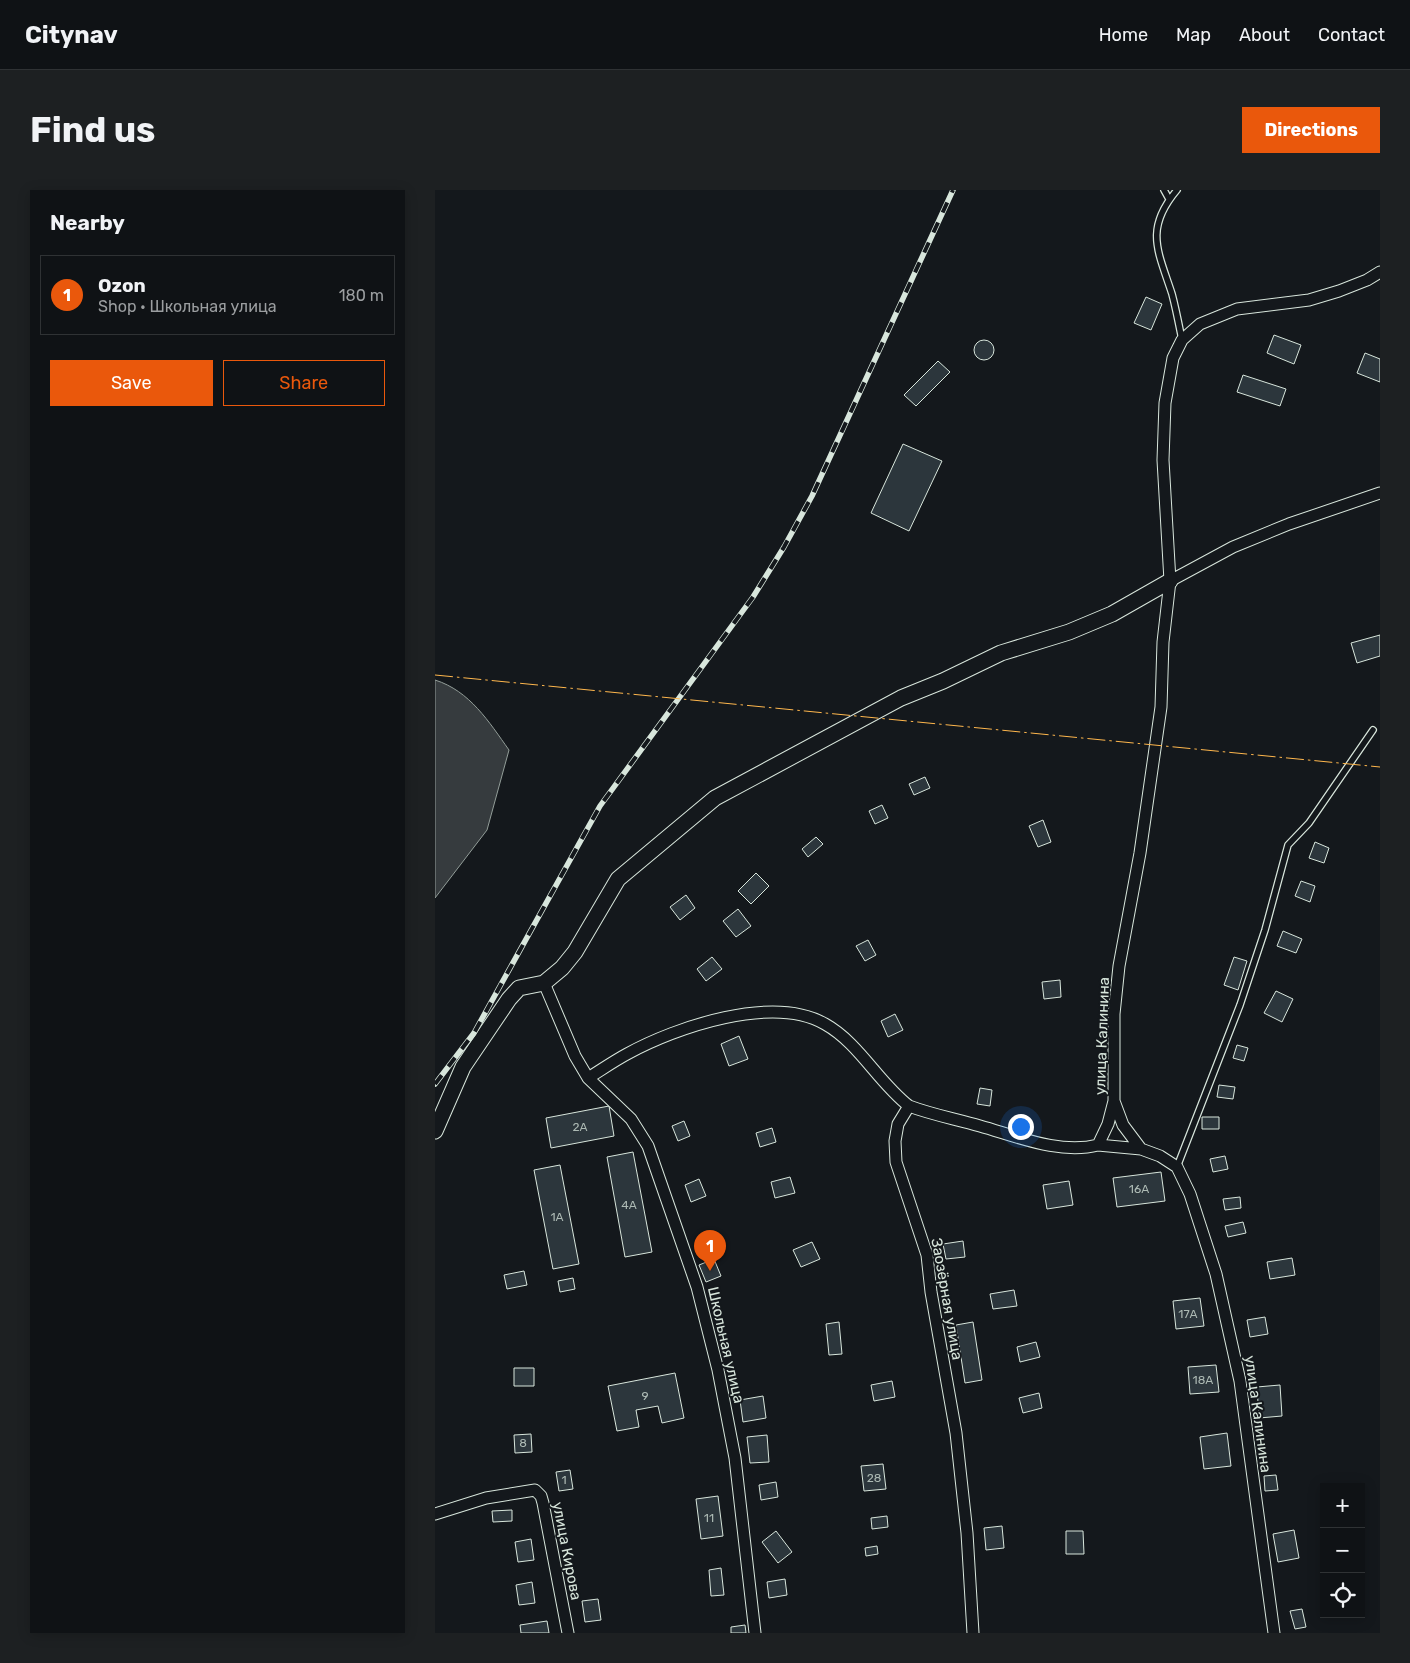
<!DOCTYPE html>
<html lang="en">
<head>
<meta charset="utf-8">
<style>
  :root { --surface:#0f1215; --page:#1d2022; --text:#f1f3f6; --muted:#9b9ea0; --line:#2f3234; --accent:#ea580c }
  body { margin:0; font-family:Rubik,sans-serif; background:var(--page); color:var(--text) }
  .controls { position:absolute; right:15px; bottom:15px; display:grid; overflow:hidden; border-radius:0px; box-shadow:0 2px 12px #0003 }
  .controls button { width:45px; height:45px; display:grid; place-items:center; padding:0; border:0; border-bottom:1px solid var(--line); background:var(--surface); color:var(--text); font:25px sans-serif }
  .you { position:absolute; left:585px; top:936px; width:18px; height:18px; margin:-12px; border:4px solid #fff; border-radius:50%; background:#1a73e8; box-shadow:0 0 0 8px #1a73e833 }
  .badge { display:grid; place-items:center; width:32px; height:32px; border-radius:50%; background:var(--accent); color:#fff; font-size:16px; font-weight:700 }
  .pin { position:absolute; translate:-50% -41px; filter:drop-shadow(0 1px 2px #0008) }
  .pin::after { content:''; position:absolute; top:26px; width:18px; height:15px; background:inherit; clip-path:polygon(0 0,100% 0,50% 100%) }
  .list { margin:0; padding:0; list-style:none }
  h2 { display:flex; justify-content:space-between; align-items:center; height:65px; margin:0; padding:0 20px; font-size:21px }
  h2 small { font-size:16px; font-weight:400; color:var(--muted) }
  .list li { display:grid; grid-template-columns:32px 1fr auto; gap:15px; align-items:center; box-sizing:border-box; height:80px; margin:0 10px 10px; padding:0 10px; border:1px solid var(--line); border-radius:0px }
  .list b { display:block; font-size:19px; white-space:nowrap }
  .list p { margin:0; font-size:16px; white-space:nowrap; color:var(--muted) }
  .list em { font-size:16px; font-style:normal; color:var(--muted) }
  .actions { display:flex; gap:10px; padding:15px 20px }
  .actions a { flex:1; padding:11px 0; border:1px solid var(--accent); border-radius:0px; text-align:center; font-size:18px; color:var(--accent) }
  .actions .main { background:var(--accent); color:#fff }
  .icon { flex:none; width:28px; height:28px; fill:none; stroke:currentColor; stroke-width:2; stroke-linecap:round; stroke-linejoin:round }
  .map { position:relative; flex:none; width:945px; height:1443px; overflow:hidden; border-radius:0px }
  header { display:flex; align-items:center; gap:30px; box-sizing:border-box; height:70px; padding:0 25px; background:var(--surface); border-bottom:1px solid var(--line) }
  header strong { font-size:24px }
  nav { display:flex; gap:28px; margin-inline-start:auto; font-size:18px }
  .intro { display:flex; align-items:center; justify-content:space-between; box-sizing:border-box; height:120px; padding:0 30px }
  h1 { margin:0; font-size:35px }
  .button { padding:12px 22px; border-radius:0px; background:var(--accent); color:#fff; font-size:18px; font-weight:700 }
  main { display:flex; gap:30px; padding:0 30px }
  aside { flex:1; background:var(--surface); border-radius:0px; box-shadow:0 2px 12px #0003 }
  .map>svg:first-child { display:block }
  .water { fill:#363b3e; stroke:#939e99 }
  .building { fill:#2c363c; stroke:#d8e6dc }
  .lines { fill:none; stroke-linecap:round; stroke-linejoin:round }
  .service-casing { stroke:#d8e6dc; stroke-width:8 }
  .minor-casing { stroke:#d8e6dc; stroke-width:13 }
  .tertiary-casing { stroke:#d8e6dc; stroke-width:17 }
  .service { stroke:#14181c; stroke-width:5.5 }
  .minor { stroke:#14181c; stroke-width:11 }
  .tertiary { stroke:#14181c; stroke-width:15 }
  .rail-casing { stroke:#d8e6dc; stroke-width:5.5 }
  .rail { stroke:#14181c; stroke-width:4; stroke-dasharray:11; stroke-linecap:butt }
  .power { stroke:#ffb74d; stroke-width:1; stroke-dasharray:18 4 2.5 4; stroke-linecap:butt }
  .labels { text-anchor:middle; stroke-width:4; stroke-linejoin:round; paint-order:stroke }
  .number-label { font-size:12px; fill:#adbab4 }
  .street-label { font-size:15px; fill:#d8e6dc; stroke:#14181c }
</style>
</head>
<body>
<header>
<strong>Citynav</strong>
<nav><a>Home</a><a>Map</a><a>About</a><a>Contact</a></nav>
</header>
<div class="intro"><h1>Find us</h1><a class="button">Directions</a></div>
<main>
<aside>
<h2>Nearby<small></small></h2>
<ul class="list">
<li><span class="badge">1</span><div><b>Ozon</b><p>Shop · Школьная улица</p></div><em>180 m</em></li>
</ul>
<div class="actions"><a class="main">Save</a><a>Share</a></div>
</aside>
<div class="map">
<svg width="945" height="1443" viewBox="0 0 945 1443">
  <rect width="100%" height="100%" fill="#14181c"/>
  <path class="water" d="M0,490C35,501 54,532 74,560L52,640L0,708Z"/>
  <path class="building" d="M711,107L727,114L716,140L699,133Z
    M839,145L866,155L859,174L832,163Z
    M539 160a10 10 0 1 1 20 0a10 10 0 1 1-20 0Z
    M930,163L945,169V192L922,183Z
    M503,171L515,182L481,216L469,205Z
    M808,185L851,199L845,216L802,202Z
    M468,254L507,271L474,341L436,323Z
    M945,445V466L922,473L916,453Z
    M490,587L495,598L479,605L474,594Z
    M447,615L453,628L440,634L434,621Z
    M608,630L616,652L603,657L594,636Z
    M381,647L388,654L373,667L367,659Z
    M880,652L894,658L889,673L874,668Z
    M321,683L334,696L316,714L303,701Z
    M866,691L880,696L875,712L860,706Z
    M251,705L260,718L245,730L235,717Z
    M303,719L316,736L301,747L288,731Z
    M848,741L867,749L861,763L842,756Z
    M433,750L441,765L430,771L421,756Z
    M277,767L287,779L271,791L262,779Z
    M799,767L812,771L803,800L789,795Z
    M625,790L626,807L609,809L607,792Z
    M841,801L858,809L847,832L829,823Z
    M460,824L468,840L453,847L446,831Z
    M304,846L313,869L294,876L286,854Z
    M802,855L813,858L809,871L798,868Z
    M784,895L800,897L798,909L782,907Z
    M545,898L557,900L555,916L542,914Z
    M174,916L179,946L116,958L111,928Z
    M767,927H784V939H767Z
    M249,931L255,946L243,951L237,936Z
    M337,938L341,952L325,957L321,943Z
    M198,962L217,1062L190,1067L172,967Z
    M790,966L793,979L778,982L775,969Z
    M125,975L144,1074L118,1079L99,980Z
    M726,982L730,1011L682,1017L678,988Z
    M355,987L360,1003L340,1008L336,992Z
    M264,989L271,1006L256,1012L250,995Z
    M634,991L638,1015L612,1019L608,995Z
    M805,1007L806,1018L790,1020L788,1009Z
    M808,1032L811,1043L793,1047L790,1036Z
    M528,1051L530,1067L511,1069L508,1054Z
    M377,1052L385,1069L366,1077L358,1060Z
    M857,1068L860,1085L835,1089L832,1072Z
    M279,1069L286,1086L271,1092L264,1075Z
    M89,1081L92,1095L72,1099L69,1085Z
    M138,1088L140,1099L125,1102L123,1091Z
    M579,1100L582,1116L558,1119L555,1104Z
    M765,1108L769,1136L741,1139L738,1111Z
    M830,1127L833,1144L815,1147L812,1130Z
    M404,1132L407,1164L394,1165L391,1134Z
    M538,1132L547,1190L530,1193L521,1135Z
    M601,1152L605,1167L585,1172L582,1157Z
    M781,1175L784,1202L755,1204L753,1177Z
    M79,1178H99V1196H79Z
    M240,1183L249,1228L227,1233L223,1216L201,1220L204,1237L182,1241L173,1196Z
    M457,1191L460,1207L439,1211L436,1195Z
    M845,1195L847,1226L824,1228L822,1197Z
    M604,1203L607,1218L588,1223L584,1208Z
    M328,1206L331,1228L308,1232L305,1210Z
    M792,1243L796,1276L769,1279L765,1247Z
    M96,1244L97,1262L80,1263L79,1245Z
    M332,1245L334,1272L315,1273L312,1247Z
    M448,1274L451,1299L429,1301L426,1276Z
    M135,1280L138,1299L124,1301L121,1282Z
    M841,1285L843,1300L830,1301L829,1286Z
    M341,1292L343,1307L326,1310L324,1295Z
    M283,1306L288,1346L266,1349L261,1309Z
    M77,1320V1331L58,1332L57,1321Z
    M452,1326L453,1337L437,1339L436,1328Z
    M567,1336L569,1358L551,1360L549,1338Z
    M859,1340L864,1368L843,1372L838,1344Z
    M341,1341L357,1362L343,1373L327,1352Z
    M631,1341H648L649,1364H631Z
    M96,1349L99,1370L83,1372L80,1352Z
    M442,1356L443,1364L431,1366L430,1358Z
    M286,1378L289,1405L276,1406L274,1380Z
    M350,1389L352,1405L334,1408L332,1392Z
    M97,1392L100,1413L84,1415L81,1395Z
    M163,1409L166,1430L150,1432L147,1411Z
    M867,1419L871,1437L860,1439L855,1421Z
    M112,1431L114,1443H86L85,1435Z
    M310,1435L311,1443H296V1437Z"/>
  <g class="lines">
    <g class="service-casing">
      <path id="service" d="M729,0L734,9
        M742,0C709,39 723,61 737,104C741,119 744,135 747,150
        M742,977L805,815L830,740L853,655L874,633L938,540"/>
    </g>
    <g class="minor-casing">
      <path id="minor" d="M735,391L798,357L854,334L945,303
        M109,793L140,866L153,888L196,929L213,956L262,1097L283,1180L300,1268L320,1443
        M153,888C166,880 179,871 192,864C241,837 338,804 390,834C424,853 443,892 474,916L463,934L460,951L461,972L492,1065L496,1102L521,1243L532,1343L538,1443
        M474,916C498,925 521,929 545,936C581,946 625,965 663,955L673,934L679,911
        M663,955L706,959
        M0,1324L51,1308L100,1300L106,1306L108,1313L133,1443
        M839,1443L805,1191L781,1084L755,1004L742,977L725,966L706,959L688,935L679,911V824L684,776L705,663L726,517L728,452L735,391L728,270L730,213L738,168L747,150L765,134L802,119L874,110L904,101L932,90L945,82"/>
    </g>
    <g class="tertiary-casing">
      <path id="tertiary" d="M0,941L28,877L74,809L84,798L109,793L127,778L140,762L183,689L280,608L466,508L508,491L566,463L634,442L677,424L735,391"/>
    </g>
    <use href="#service" class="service"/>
    <use href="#minor" class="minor"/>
    <use href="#tertiary" class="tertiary"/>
    <g class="rail-casing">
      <path id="rail" d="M0,894L39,843L165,616L318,407L349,357L377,306L518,0"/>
    </g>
    <use href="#rail" class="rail"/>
    <path class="power" d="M0,485L945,577"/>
  </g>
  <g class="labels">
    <g class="number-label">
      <text x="145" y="941">2А</text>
      <text x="704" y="1003">16А</text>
      <text x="194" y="1019">4А</text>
      <text x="122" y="1031">1А</text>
      <text x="753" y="1128">17А</text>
      <text x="768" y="1194">18А</text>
      <text x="210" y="1210">9</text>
      <text x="88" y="1257">8</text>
      <text x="439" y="1292">28</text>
      <text x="129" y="1294">1</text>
      <text x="274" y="1332">11</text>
    </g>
    <g class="street-label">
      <text transform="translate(667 846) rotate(-88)" y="5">улица Калинина</text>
      <text transform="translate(512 1109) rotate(80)" y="5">Заозёрная улица</text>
      <text transform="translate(291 1155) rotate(77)" y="5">Школьная улица</text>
      <text transform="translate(823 1224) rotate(82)" y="5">улица Калинина</text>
      <text transform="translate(132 1361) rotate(79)" y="5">улица Кирова</text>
    </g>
  </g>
</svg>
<div class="controls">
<button>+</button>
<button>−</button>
<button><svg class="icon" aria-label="locate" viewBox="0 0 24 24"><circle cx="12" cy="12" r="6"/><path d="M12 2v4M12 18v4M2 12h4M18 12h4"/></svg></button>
</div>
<div class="you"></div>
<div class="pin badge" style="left:275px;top:1081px">1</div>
</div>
</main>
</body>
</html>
